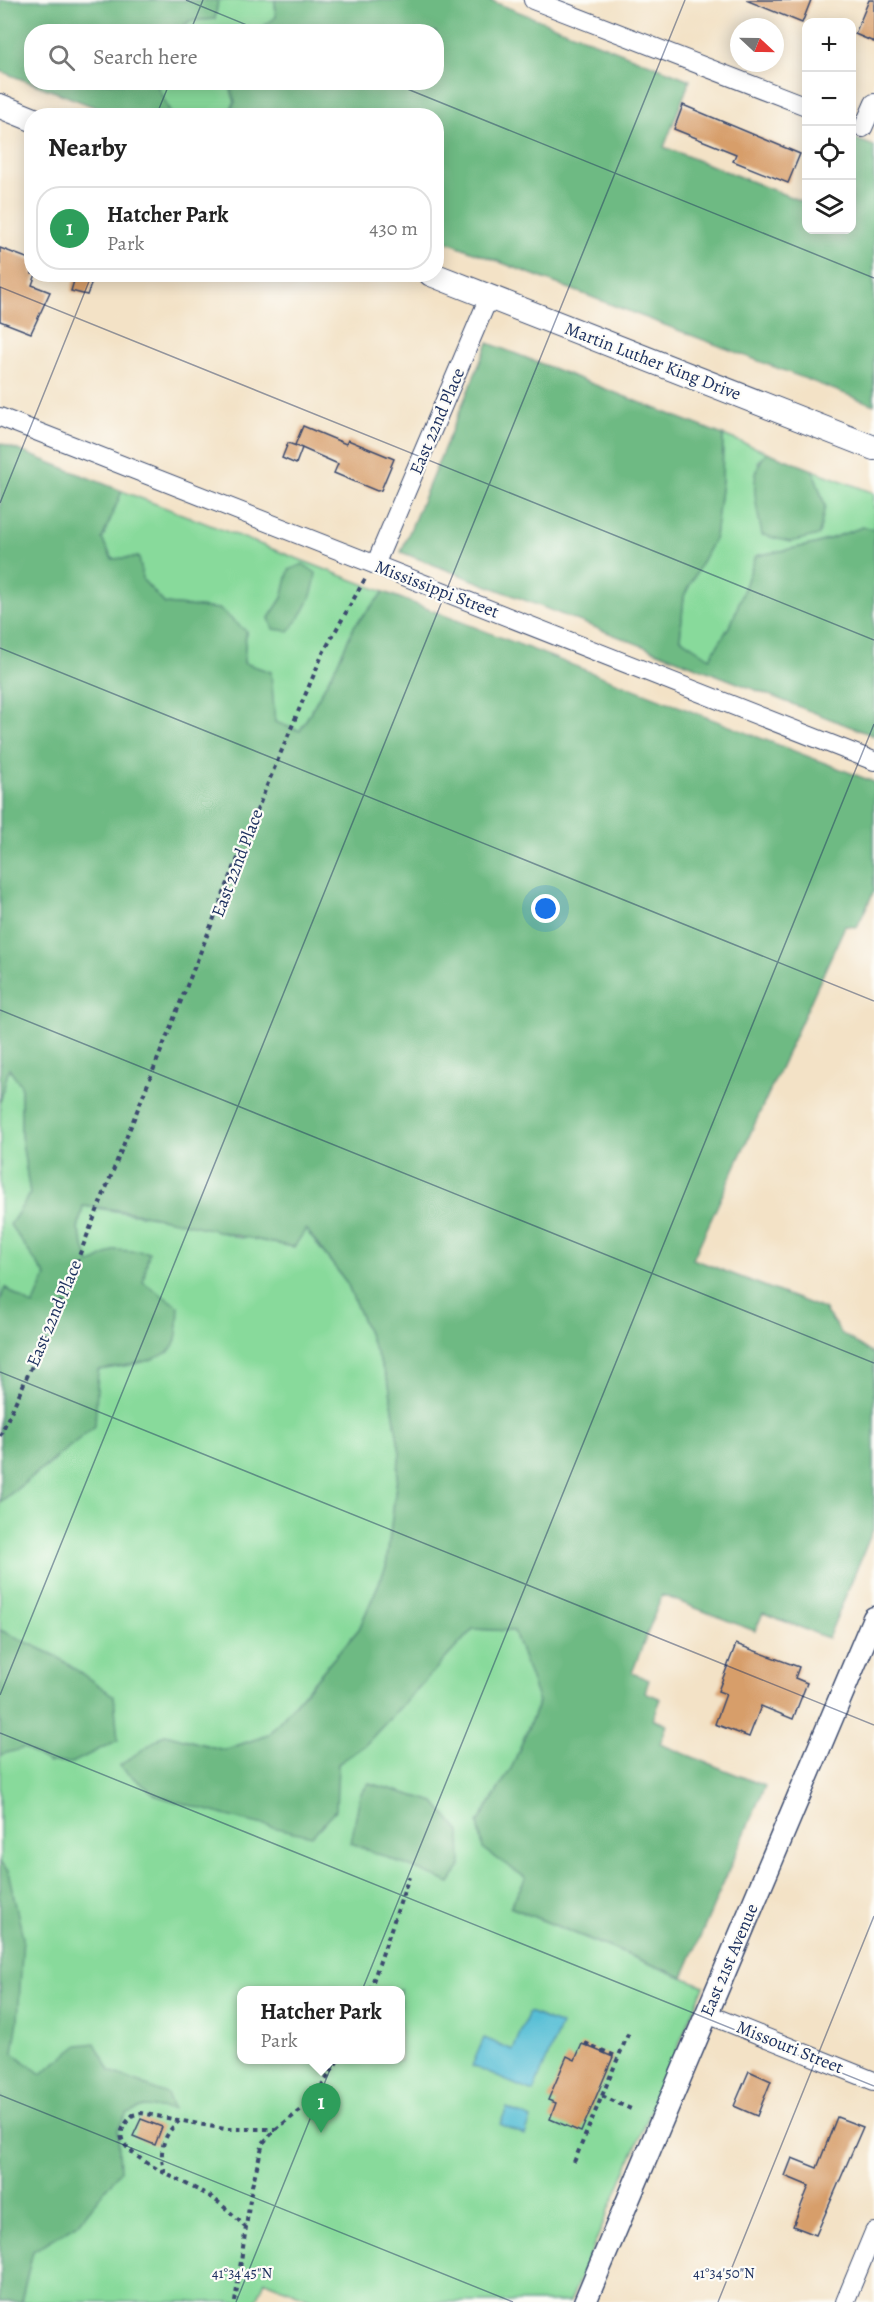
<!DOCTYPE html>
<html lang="en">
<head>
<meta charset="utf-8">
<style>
  :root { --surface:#fff; --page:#f6f6f6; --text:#222; --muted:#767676; --line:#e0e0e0; --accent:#0f766e }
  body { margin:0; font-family:Alegreya,serif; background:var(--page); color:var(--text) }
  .controls { position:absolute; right:18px; top:18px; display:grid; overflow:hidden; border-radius:12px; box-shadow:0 3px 15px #0003 }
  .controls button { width:54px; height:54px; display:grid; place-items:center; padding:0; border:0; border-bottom:2px solid var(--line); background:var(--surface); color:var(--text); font:30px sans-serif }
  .compass { position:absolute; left:730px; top:18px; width:54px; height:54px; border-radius:50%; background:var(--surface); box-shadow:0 3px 15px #0003; rotate:112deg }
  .you { position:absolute; left:546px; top:909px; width:21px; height:21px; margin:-15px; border:4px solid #fff; border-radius:50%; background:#1a73e8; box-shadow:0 0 0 9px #1a73e833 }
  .badge { display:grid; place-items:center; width:39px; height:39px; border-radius:50%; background:var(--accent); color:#fff; font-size:20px; font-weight:700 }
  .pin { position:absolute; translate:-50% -50px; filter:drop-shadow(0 2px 3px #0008) }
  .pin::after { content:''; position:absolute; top:32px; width:21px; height:18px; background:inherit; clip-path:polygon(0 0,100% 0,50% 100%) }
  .popup { position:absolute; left:237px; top:1986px; width:168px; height:78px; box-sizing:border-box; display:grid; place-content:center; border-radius:12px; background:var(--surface); filter:drop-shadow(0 2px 4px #0005); font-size:20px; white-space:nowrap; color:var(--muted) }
  .popup b { font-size:22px; color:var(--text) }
  .popup::after { content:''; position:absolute; left:50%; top:100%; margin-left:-12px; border:12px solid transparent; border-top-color:var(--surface) }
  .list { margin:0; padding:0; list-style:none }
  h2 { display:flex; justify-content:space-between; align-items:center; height:78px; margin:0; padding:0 24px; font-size:26px }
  h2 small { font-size:20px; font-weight:400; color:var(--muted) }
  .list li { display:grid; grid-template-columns:39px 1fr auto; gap:18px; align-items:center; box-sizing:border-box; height:84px; margin:0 12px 12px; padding:0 12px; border:2px solid var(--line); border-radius:24px }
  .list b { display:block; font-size:22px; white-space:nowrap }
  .list p { margin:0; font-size:20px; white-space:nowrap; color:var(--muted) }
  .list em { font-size:20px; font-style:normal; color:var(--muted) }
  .icon { flex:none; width:33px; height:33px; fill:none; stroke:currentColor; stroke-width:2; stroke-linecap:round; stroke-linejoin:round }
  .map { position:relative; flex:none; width:874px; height:2302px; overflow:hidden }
  .search { position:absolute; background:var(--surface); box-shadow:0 3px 15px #0003; left:24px; top:24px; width:420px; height:66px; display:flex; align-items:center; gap:15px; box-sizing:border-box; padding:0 21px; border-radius:24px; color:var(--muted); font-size:22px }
  .panel { position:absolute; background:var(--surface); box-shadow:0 3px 15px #0003; left:24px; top:108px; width:420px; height:174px; border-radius:24px }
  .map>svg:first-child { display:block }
  .green { fill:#88da9b; stroke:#52847c; stroke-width:1.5; fill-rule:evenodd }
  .forest { fill:#6eba83; stroke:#447470; stroke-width:1.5 }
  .water { fill:#58bfd6; stroke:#3a779a; stroke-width:1.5 }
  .building { fill:#d79e6a }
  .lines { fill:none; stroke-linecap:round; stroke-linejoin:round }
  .minor-casing { stroke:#3b4a6e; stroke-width:20 }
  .tertiary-casing { stroke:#3b4a6e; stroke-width:25 }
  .secondary-casing { stroke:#3b4a6e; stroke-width:26 }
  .path { stroke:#3b4a6e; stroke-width:4; stroke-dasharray:4.5 4.5; stroke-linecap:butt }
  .minor { stroke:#fff; stroke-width:18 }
  .tertiary { stroke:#fff; stroke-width:22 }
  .secondary { stroke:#fff; stroke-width:24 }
  .ticks { fill:none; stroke:#1b2f5e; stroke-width:1.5; stroke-opacity:0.45 }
  .labels { text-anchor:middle; stroke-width:4.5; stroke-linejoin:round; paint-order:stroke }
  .street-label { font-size:18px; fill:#1b2f5e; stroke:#fdfcf7 }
  .ticks-label { font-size:15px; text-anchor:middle; fill:#1b2f5e; stroke:#fdfcf7; stroke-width:4.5; stroke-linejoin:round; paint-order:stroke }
</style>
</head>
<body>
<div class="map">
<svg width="874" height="2302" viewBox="0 0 874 2302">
  <rect width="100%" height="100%" fill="#fdfcf7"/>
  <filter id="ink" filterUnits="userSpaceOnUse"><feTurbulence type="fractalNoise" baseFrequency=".0167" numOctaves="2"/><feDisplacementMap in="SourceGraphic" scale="12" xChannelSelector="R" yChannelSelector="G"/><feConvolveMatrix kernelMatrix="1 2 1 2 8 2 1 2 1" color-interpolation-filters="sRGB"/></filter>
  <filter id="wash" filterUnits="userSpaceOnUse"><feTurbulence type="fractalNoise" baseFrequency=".008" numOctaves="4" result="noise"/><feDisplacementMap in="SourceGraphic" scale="24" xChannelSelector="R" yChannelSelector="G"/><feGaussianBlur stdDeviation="1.35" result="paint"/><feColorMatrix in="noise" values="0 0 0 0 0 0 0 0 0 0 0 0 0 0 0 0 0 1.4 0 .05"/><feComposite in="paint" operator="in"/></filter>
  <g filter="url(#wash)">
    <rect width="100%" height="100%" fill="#f3e2c6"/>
    <path class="green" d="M218,0H275L276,17L257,31L179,32L189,21L215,19Z
      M159,83H229L235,102L227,115H172L158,88Z
      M723,435L767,452L758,462L825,506L813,470L874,493V529L863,527L815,544L756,556L732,622L710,659L680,639L684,596L715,537L722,481Z
      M122,491L384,592L355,625L337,664L299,732L274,722L271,672L244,663L246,631L219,609L165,604L143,580L139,557L113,559L102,540ZM289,571V631L269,618L282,598Z
      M9,1067L21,1085V1135L30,1194L11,1226L46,1276L33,1307L6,1288L0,1301V1102Z
      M83,1206L192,1223L240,1238L305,1229L347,1283L389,1384L400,1453L386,1567L359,1629L268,1735L224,1750L165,1734L134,1756L335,1810L338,1764L365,1745L473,1629L514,1631L539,1701L512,1767L478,1823L484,1849L526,1878L510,1907L704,1986L570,2302H317L265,2281L256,2302H0V1702L56,1656L0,1630V1502L56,1459L98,1370L134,1364L169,1352L143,1282L115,1250L90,1265L78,1229ZM369,1783L435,1802L360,1795ZM242,1990H400V2060H242Z"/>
    <path class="forest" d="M0,0H218L215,19L189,21L179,31L32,32V82L159,83L158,88L172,116L116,115L0,71Z
      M275,0H489L690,80L664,147L806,203V230H852V142L853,138L874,146V405L437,238L436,116L227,115L235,102L229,83L436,82V32L257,31L276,17Z
      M488,343L723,435L722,481L715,537L684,596L680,638L710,658L732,622L756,556L815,544L863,527L874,529V736L401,552Z
      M0,443L122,491L102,539L112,559L139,557L143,580L165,604L219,609L246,631L244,663L271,672L275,722L300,731L337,664L355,625L384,592L874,782V891L857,927L845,926L693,1259L824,1309L841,1333L874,1355V1527L828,1638L763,1613L755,1631L662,1595L632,1673L649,1680L645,1692L661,1699L653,1719L667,1725L660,1744L765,1786L683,1977L510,1907L526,1878L483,1849L478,1823L512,1767L539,1702L514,1631L473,1629L365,1745L338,1764L336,1810L312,1836L242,1820L157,1796L119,1766L165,1734L224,1750L268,1735L359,1629L386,1567L400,1453L389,1384L347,1283L306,1229L294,1247C223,1235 155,1212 83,1206L78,1229L90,1264L115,1250L149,1252L143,1282L179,1307C178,1318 179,1335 174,1345C166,1362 116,1367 98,1370L95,1426L0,1502V1301L5,1288L33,1306L46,1276L10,1225L30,1194L21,1135V1085L9,1068L0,1102Z
      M767,452L813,470L825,506L819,535L790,542L762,535C757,506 746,476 767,452Z
      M303,564L316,573C313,598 305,612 289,631L273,629L269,618L282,598L289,570Z
      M0,1630L56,1656L114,1696L118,1740L72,1763H49L24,1748L0,1755Z
      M369,1783L435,1802L460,1832L461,1866L450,1883L351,1843L360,1795Z
      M0,1863L8,1871L23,1937L18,2020L13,2053L41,2074L79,2045L95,2043L110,2071L167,2094L173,2109L144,2107L127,2113L118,2129L120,2171L79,2223L33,2251L21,2302H0Z"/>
    <path class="water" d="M529,2012L561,2025L533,2092L472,2066L484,2038L513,2050Z
      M507,2108L531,2119L525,2135L500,2124Z"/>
    <g id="blocks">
      <path class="building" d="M746,0H811L802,23Z
        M869,0H874V42L855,34Z
        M683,105L800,154L788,183L733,161L736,154L674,129Z
        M0,248L32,260V274H36L32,285L50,292L31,333L0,321Z
        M76,274H95L87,295L71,291Z
        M303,426L346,444L348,440L394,459L381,490L377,491L334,473L338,464L295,445Z
        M288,443L302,448L296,464L282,458Z
        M736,1644L799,1667L795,1678L807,1683L793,1719L761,1706L749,1737L715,1724L726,1694L718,1691Z
        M582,2044L613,2057L581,2132L550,2119L556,2103L548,2100L567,2056L575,2060Z
        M749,2071L771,2081L757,2116L734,2106Z
        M837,2117L863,2127L816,2235L793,2226L809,2186L785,2176L792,2158L817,2168Z
        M141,2119L162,2127L155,2145L133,2136Z"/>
    </g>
  </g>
  <g filter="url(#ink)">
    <use href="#blocks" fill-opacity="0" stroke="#3b4a6e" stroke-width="1.5"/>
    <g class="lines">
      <g class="minor-casing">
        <path id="minor" d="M533,0L806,106
          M863,128L874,103
          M0,417L874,761
          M375,565L489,297
          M707,2014L874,2081
          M845,2302L874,2232"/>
      </g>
      <g class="tertiary-casing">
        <path id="tertiary" d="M585,2302L874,1618"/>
      </g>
      <g class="secondary-casing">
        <path id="secondary" d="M0,106L32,119
          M431,274L874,448"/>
      </g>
      <path class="path" d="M0,1436L57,1311L268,783L323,653L365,579
        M370,1990L409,1877
        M585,2043L618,2057
        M602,2096L631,2109
        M574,2162L629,2032
        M165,2173C158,2152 163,2135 179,2121
        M246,2228C236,2217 224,2206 211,2197C192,2185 128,2160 122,2139C119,2130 127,2121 133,2115L141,2113L225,2129H276
        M235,2302L252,2186L263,2143L276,2129L312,2102L338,2060"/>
      <use href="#minor" class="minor"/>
      <use href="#tertiary" class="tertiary"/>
      <use href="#secondary" class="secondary"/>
    </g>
  </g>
  <path class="ticks" d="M186,0L264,32M190,32L203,0M390,82L874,278M156,116L170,82M0,287L874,640M0,503L92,274M0,648L874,1001M0,1010L874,1363M0,1372L874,1725M0,1695L685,0M0,1733L874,2086M0,2095L513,2302M236,2302L874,724M718,2302L874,1916"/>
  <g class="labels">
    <g class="street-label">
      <text transform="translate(653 361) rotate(21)" y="6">Martin Luther King Drive</text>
      <text transform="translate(437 421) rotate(-67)" y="6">East 22nd Place</text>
      <text transform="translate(437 589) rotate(21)" y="6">Mississippi Street</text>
      <text transform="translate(237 863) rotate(-69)" y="6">East 22nd Place</text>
      <text transform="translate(54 1313) rotate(-67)" y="6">East 22nd Place</text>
      <text transform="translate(729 1960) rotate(-67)" y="6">East 21st Avenue</text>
      <text transform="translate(790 2047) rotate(22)" y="6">Missouri Street</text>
    </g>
  </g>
  <g class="ticks-label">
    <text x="242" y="2278">41°34'45"N</text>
    <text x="724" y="2278">41°34'50"N</text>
  </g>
</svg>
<div class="controls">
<button>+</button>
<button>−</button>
<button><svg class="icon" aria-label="locate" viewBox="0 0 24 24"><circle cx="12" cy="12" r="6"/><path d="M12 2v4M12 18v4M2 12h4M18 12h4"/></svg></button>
<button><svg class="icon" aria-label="layers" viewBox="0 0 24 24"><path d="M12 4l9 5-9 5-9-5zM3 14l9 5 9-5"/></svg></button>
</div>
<svg class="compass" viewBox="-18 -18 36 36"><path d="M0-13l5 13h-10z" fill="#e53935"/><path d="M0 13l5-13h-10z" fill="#767676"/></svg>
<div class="you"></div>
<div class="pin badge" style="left:321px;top:2133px;background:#2e9e5b">1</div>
<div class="popup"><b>Hatcher Park</b>Park</div>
<div class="search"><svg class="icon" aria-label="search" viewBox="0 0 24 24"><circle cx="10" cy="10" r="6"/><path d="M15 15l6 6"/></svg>Search here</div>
<section class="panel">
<h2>Nearby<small></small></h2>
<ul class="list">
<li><span class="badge" style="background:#2e9e5b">1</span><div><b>Hatcher Park</b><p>Park</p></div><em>430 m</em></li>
</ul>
</section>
</div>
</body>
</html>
